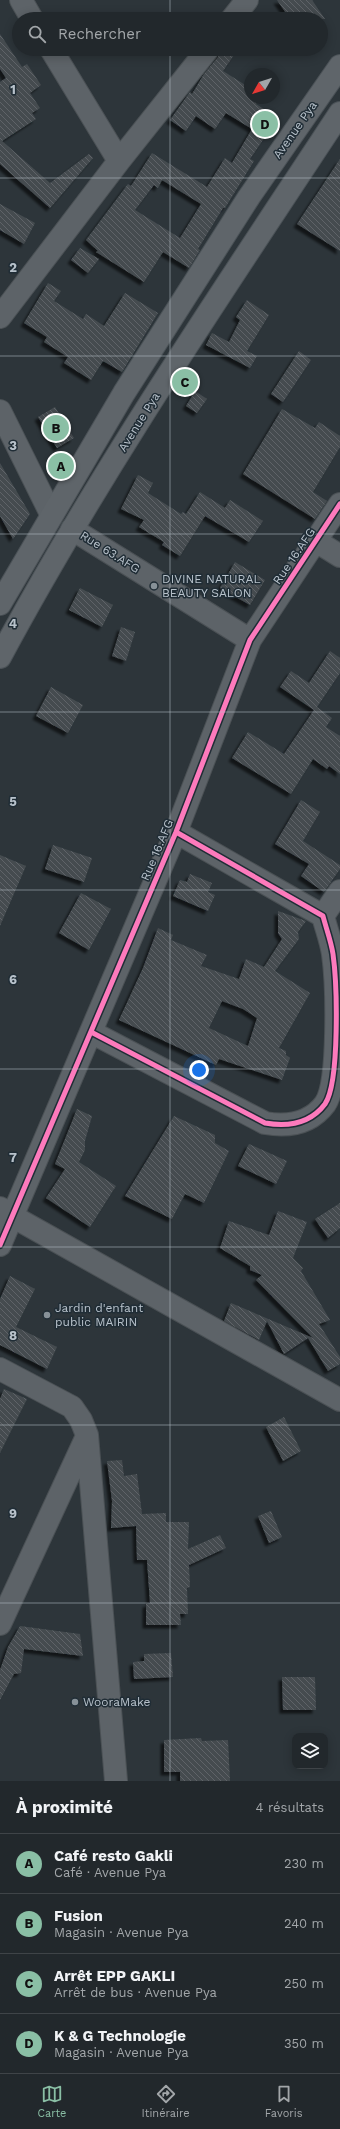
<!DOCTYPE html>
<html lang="fr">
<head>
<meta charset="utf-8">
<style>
  :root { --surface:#22282c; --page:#2e3438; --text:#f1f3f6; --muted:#a2a6a9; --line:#3f4448; --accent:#8abfa5 }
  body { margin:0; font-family:"Work Sans",sans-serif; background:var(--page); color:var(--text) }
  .controls { position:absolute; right:12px; bottom:12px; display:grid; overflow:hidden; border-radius:8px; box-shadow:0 2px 10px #0003 }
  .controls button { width:36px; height:36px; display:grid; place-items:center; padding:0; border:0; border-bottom:1px solid var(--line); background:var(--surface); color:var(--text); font:20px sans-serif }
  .compass { position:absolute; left:244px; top:68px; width:36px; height:36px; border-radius:50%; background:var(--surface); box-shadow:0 2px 10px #0003; rotate:231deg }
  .you { position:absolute; left:199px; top:1070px; width:14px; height:14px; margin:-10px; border:3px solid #fff; border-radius:50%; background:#1a73e8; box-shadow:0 0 0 6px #1a73e833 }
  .badge { display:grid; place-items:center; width:26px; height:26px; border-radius:50%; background:var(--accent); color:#111; font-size:13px; font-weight:700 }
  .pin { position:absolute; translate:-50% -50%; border:2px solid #fff; box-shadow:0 1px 4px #0006 }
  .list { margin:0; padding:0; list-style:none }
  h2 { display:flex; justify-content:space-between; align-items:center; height:52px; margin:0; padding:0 16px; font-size:17px }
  h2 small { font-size:13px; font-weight:400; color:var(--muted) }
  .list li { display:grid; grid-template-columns:26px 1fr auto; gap:12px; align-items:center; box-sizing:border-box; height:60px; padding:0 16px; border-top:1px solid var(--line) }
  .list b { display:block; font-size:15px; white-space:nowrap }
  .list p { margin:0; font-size:13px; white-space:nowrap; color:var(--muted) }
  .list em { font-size:13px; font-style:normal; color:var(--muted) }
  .icon { flex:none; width:22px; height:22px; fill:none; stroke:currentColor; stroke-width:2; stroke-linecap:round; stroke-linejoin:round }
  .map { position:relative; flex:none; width:340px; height:1781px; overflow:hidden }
  .search { position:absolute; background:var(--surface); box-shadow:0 2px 10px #0003; left:12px; right:12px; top:12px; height:44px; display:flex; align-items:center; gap:10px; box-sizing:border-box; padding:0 14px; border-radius:22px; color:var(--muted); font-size:15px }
  .sheet { height:292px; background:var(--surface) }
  nav { display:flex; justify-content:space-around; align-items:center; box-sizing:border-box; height:56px; border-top:1px solid var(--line); background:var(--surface); font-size:11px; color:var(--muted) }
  nav a { display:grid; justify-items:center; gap:2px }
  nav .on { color:var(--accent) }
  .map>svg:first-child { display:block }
  .building { fill:url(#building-back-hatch); fill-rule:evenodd; filter:url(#shadow) }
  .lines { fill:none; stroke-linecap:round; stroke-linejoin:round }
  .minor-casing { stroke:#4b5155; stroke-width:24 }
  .major-casing { stroke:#4b5257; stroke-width:24 }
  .minor { stroke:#5d6368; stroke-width:22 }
  .major { stroke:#5f656a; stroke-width:22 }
  .cycleway-casing { stroke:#202d36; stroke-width:8 }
  .cycleway { stroke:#fd7abc; stroke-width:5 }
  .grid { fill:none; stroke:#b8c2cb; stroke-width:1; stroke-opacity:0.55 }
  .poi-dot { fill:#879198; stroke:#202d36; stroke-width:1.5 }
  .labels { text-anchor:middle; stroke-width:3; stroke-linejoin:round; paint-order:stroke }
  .street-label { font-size:12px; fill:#b8c2cb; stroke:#202d36 }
  .poi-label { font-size:12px; fill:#b8c2cb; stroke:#202d36; text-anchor:start }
  .grid-label { font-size:13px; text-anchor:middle; font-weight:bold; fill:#b8c2cb; stroke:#202d36; stroke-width:3; stroke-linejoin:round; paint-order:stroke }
</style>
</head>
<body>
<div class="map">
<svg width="340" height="1781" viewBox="0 0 340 1781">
  <defs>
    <pattern id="building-back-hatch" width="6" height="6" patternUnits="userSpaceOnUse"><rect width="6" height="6" fill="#454c50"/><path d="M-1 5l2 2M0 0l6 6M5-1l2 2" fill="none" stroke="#5e6468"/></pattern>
    <filter id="shadow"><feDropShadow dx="-3.5" dy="3.5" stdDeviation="1" flood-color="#0009"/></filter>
  </defs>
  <rect width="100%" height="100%" fill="#2d353a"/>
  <path class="building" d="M277,0H312L325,19H290Z
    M0,34L22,67L27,64L41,85L30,93L40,108L32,113L36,119L2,141L50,183L89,154L93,158L50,208L0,164V82L6,78L0,69Z
    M221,49H226L234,55L223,71L250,88V98H259L256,104L278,118L250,159L254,161L225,208H223L198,249L200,250L189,268L163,252L144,282L96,252L98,251L86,240L128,184L131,186L152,153L207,187L225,158L232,163L252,129L226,113L215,129L196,116L186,131L170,120L190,92L192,94L204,74L218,57ZM162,180L201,204L180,238L135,210L154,185L158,188Z
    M340,159V251L297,224Z
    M0,204L35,223L24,244L0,230Z
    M80,248L99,259L88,273L71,260Z
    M48,283L61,291L54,301L83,319L86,314L104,326L125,293L158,313L122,372L103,361L91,380L64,363L68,357L44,342L47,337L24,323Z
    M247,300L269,315L247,351L257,356L250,368L206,345L212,333L229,342L240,320L236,317Z
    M299,351L311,360L283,402L271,394Z
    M195,391L207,399L197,413L186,406Z
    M55,407L74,438L57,448L38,417Z
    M282,409L315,428L319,422L340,436V447L313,492L327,501L315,519L243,474Z
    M0,463L30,514L13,539L0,516Z
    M138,475L153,483L148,493L181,514L183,512L186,514L200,492L225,508L230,500L263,521L249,542L205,516L180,556L162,545L164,542L139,527L144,520L121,509Z
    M235,562L265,580L250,605L220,588Z
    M80,588L113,605L102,627L69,610Z
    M121,627L135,632L126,661L112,656Z
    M330,651L340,658V673L317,707L332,718L326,727L340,736V774L329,766L327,769L313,759L291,794L232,758L248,732L284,754L314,710L280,687L291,671L309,683Z
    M51,687L83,705L68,733L36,716Z
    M301,800L320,812L303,841L340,865V869L324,892L301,876L309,864L275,844Z
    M53,845L92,858L84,882L45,869Z
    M0,855L26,866L0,926Z
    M190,874L212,883L208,892L215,895L208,911L173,896L180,880L187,882Z
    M81,893L111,909L89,950L59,933Z
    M278,911L306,921L298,932L299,939L275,971L310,993L279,1048L286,1051V1055L290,1058L282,1080L219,1059L216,1065L119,1020L143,968L158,928L173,935L171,940L207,955L201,966L239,979L246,959L264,967L282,939L278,933ZM222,1001L243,1009L257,1018L248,1046L209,1028Z
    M77,1109L92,1116L85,1141V1150L79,1162L116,1186L90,1227L46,1198L65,1169L55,1164Z
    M174,1116L215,1135V1143L229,1151L204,1203L185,1194L172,1219L125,1196Z
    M249,1144L287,1161L276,1184L238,1166Z
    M340,1203V1228L328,1238L315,1219Z
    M278,1211L307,1222L293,1258L303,1268L301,1271L330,1320L319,1324L340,1357V1364L328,1371L308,1338L284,1354L267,1321L259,1340L224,1321L231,1303L313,1338L256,1280L262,1275L250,1270V1266L220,1248L229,1221L269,1235Z
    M10,1276L35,1289L16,1327L57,1347L47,1369L0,1345V1299Z
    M4,1389L27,1399L0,1453V1399Z
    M284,1417L301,1451L283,1461L266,1427Z
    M122,1460L124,1476L137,1474L142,1514L166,1513V1522H189L188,1549L220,1535L226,1548L189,1565L190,1587L187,1588L188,1614H180L181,1625H146V1604L150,1603L147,1560H137L136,1526L111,1528L112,1501L107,1461Z
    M271,1511L282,1537L269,1543L258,1516Z
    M20,1626L80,1634L83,1656L24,1649L21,1673L14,1674L0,1700V1670L8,1647Z
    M171,1653L173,1677L134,1679L133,1662L144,1661V1654Z
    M282,1677H315L316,1710H283Z
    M201,1738L202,1741L228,1740L230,1781H180V1772H164V1740Z"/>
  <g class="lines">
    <g class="minor-casing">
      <path id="minor" d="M21,0L32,19
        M232,19L247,0
        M51,49L119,161
        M0,317L119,161L208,49
        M0,411L51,514
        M72,529L250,640
        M316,541L340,556
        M323,916L340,891
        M91,1032L265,1123C288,1127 310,1124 325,1104C340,1082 337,983 333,954C331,941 326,928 323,916L176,832
        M0,1208L12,1216L340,1400
        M0,1245L176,832L250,640L340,504
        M0,1369L72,1407L81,1420L87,1435L116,1781
        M0,1624L87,1436"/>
    </g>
    <g class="major-casing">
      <path id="major" d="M0,604L124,393L249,197L340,66
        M0,657C101,469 223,291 340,113"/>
    </g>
    <use href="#minor" class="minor"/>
    <use href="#major" class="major"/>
    <g class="cycleway-casing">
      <path id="cycleway" d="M91,1032L265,1123C288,1127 310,1124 325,1104C340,1082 337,983 333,954C331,941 326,928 323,916L176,832
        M0,1245L176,832L250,640L340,504"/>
    </g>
    <use href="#cycleway" class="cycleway"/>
  </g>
  <path class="grid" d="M170,0V19M170,49V1781M0,178H340M0,356H340M0,534H340M0,712H340M0,890H340M0,1069H340M0,1247H340M0,1425H340M0,1603H340"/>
  <g class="poi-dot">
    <circle cx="154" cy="586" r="4"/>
    <circle cx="47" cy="1315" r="4"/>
    <circle cx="75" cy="1702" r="4"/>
  </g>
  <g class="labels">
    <g class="street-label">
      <text transform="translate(295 130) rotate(-55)" y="4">Avenue Pya</text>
      <text transform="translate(139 422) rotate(-58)" y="4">Avenue Pya</text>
      <text transform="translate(110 552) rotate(32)" y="4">Rue 63.AFG</text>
      <text transform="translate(294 556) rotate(-56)" y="4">Rue 16.AFG</text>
      <text transform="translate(157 850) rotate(-67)" y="4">Rue 16.AFG</text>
    </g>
    <g class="poi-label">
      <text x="162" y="583">DIVINE NATURAL<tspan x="162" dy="14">BEAUTY SALON</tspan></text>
      <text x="55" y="1312">Jardin d'enfant<tspan x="55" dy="14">public MAIRIN</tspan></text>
      <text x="83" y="1706">WooraMake</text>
    </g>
  </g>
  <g class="grid-label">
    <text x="13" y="94">1</text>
    <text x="13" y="272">2</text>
    <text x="13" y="450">3</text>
    <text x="13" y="628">4</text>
    <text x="13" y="806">5</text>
    <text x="13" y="984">6</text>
    <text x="13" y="1162">7</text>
    <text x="13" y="1340">8</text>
    <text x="13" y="1518">9</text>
  </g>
</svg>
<div class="controls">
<button><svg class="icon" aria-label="layers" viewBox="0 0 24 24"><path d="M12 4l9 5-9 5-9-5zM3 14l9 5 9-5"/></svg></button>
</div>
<svg class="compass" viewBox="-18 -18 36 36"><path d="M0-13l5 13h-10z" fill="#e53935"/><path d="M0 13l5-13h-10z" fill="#a2a6a9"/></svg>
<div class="you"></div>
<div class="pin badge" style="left:61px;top:466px">A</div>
<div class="pin badge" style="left:56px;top:428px">B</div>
<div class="pin badge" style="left:185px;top:382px">C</div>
<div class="pin badge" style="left:265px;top:124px">D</div>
<div class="search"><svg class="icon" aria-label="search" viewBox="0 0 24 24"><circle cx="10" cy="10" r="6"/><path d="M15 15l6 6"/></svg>Rechercher</div>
</div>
<section class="sheet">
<h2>À proximité<small>4 résultats</small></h2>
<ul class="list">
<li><span class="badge">A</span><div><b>Café resto Gakli</b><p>Café · Avenue Pya</p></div><em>230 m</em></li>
<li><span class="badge">B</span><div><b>Fusion</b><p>Magasin · Avenue Pya</p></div><em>240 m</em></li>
<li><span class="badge">C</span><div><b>Arrêt EPP GAKLI</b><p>Arrêt de bus · Avenue Pya</p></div><em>250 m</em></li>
<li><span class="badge">D</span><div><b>K &amp; G Technologie</b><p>Magasin · Avenue Pya</p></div><em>350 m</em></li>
</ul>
</section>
<nav>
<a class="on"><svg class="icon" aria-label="map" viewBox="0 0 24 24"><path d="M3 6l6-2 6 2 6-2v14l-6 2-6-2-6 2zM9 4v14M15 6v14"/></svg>Carte</a>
<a><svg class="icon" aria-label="directions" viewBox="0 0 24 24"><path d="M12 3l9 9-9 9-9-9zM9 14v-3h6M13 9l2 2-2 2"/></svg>Itinéraire</a>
<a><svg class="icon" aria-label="saved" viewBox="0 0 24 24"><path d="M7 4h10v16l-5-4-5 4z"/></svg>Favoris</a>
</nav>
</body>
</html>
